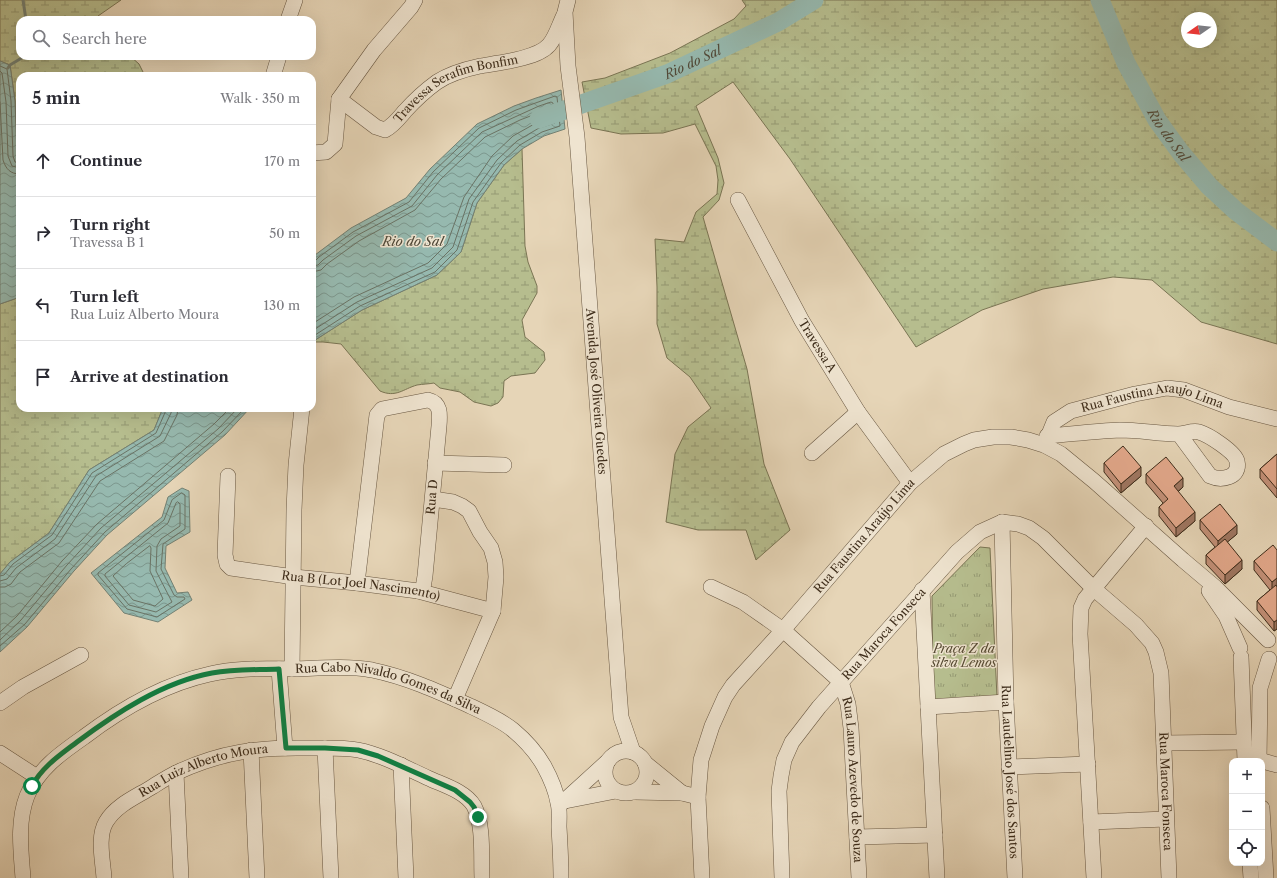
<!DOCTYPE html>
<html lang="en">
<head>
<meta charset="utf-8">
<style>
  :root { --surface:#fff; --page:#f2f2f3; --text:#2b2b33; --muted:#7c7c81; --line:#e1e1e2 }
  body { margin:0; font-family:"Libre Caslon Text",serif; background:var(--page); color:var(--text) }
  .controls { position:absolute; right:12px; bottom:12px; display:grid; overflow:hidden; border-radius:8px; box-shadow:0 4px 16px #0002 }
  .controls button { width:36px; height:36px; display:grid; place-items:center; padding:0; border:0; border-bottom:1px solid var(--line); background:var(--surface); color:var(--text); font:20px sans-serif }
  .compass { position:absolute; left:1181px; top:12px; width:36px; height:36px; border-radius:50%; background:var(--surface); box-shadow:0 4px 16px #0002; rotate:256deg }
  .stop { position:absolute; width:12px; height:12px; margin:-9px; border:3px solid #0b8043; border-radius:50%; background:#fff }
  .stop.end { background:#0b8043; border-color:#fff; box-shadow:0 1px 4px #0008 }
  .list { margin:0; padding:0; list-style:none }
  h2 { display:flex; justify-content:space-between; align-items:center; height:52px; margin:0; padding:0 16px; font-size:17px }
  h2 small { font-size:13px; font-weight:400; color:var(--muted) }
  .list li { display:grid; grid-template-columns:26px 1fr auto; gap:12px; align-items:center; box-sizing:border-box; height:72px; padding:0 16px; border-top:1px solid var(--line) }
  .list b { display:block; font-size:15px; white-space:nowrap }
  .list p { margin:0; font-size:13px; white-space:nowrap; color:var(--muted) }
  .list em { font-size:13px; font-style:normal; color:var(--muted) }
  .icon { flex:none; width:22px; height:22px; fill:none; stroke:currentColor; stroke-width:2; stroke-linecap:round; stroke-linejoin:round }
  .map { position:relative; flex:none; width:1277px; height:878px; overflow:hidden }
  .search { position:absolute; background:var(--surface); box-shadow:0 4px 16px #0002; left:16px; top:16px; width:300px; height:44px; display:flex; align-items:center; gap:10px; box-sizing:border-box; padding:0 14px; border-radius:12px; color:var(--muted); font-size:15px }
  .panel { position:absolute; background:var(--surface); box-shadow:0 4px 16px #0002; left:16px; top:72px; width:300px; height:340px; border-radius:12px }
  .map>svg:first-child { display:block }
  .wetland { fill:url(#wetland-marsh); stroke:#7a7554; fill-rule:evenodd }
  .park { fill:url(#park-tufts); stroke:#7a7554 }
  .water { fill:url(#water-waves); stroke:#738174 }
  .lines { fill:none; stroke-linecap:round; stroke-linejoin:round }
  .shore { stroke:#6a7365; stroke-width:1 }
  .stream { stroke:#738174; stroke-width:3 }
  .river { stroke:#96b9af; stroke-width:19 }
  .minor-casing { stroke:#685742; stroke-width:16 }
  .minor { stroke:#efe4d0; stroke-width:15 }
  .wall { fill:#c39078; stroke:#3e2d1b }
  .shaded-wall { fill:#9f7661; stroke:#3e2d1b }
  .building { fill:#e3a88b; stroke:#3e2d1b }
  .route { stroke:#0b8043; stroke-width:5 }
  .labels { text-anchor:middle; stroke-width:3; stroke-linejoin:round; paint-order:stroke }
  .street-label { font-size:12px; fill:#3e2d1b; stroke:#efe4d0 }
  .park-label { font-size:12px; font-style:italic; fill:#564a32; stroke:#efe4d0 }
  .water-label { font-size:13px; font-style:italic; fill:#504939; stroke:#efe4d0 }
</style>
</head>
<body>
<div class="map">
<svg width="1277" height="878" viewBox="0 0 1277 878">
  <defs>
    <pattern id="wetland-marsh" width="20" height="14" patternUnits="userSpaceOnUse"><rect width="20" height="14" fill="#b6bd8e"/><path d="M1 5h8M5 5V1M11 12h8M15 12V8" fill="none" stroke="#959a73"/></pattern>
    <pattern id="park-tufts" width="24" height="20" patternUnits="userSpaceOnUse"><rect width="24" height="20" fill="#b6bd8e"/><path d="M3 7l-1-3M5 7V3M7 7l1-3M15 17l-1-3M17 17v-4M19 17l1-3" fill="none" stroke="#959a73"/></pattern>
    <pattern id="water-waves" width="16" height="10" patternUnits="userSpaceOnUse"><rect width="16" height="10" fill="#96b9af"/><path d="M0 5q4-4 8 0t8 0" fill="none" stroke="#7c978e"/></pattern>
  </defs>
  <rect width="100%" height="100%" fill="#e6d5b7"/>
  <filter id="stains"><feTurbulence type="fractalNoise" baseFrequency=".005" numOctaves="4"/><feColorMatrix values="0 0 0 0 .2 0 0 0 0 .09 0 0 0 0 .02 0 0 0 .5 -.17"/></filter>
  <radialGradient id="worn" r=".72"><stop offset=".6" stop-color="#630" stop-opacity="0"/><stop offset="1" stop-color="#630" stop-opacity=".3"/></radialGradient>
  <path class="wetland" d="M0,0H121L98,16L100,20H20V56H130L139,64L145,76H20V164L17,155L15,101L10,65L0,61Z
    M742,0H1277V344L1201,322L1152,280L1113,277L1043,289L982,310L916,347L790,159L733,82L696,106L718,158L724,183L719,200L703,217L747,369L764,464L790,530L756,560L746,530H698L666,522L675,454L688,427L711,408L690,377L667,358L657,324V287L655,239L684,242L696,212L717,194L718,180L716,166L695,124L663,133L621,134L591,128L582,82L605,78L670,53L734,19L746,6ZM1187,18H1211V42H1187Z
    M522,149L525,246L528,262L537,286V293L522,320L525,337L544,352L545,360L535,373L511,376L504,381L503,397L498,403L491,406L474,402L460,392L440,388L434,383C429,384 423,384 417,385C403,389 396,398 380,391L341,344L323,342H312L362,310L437,275L461,252L477,203L504,165Z
    M20,297V408H163L154,430L89,470L49,533L10,562L0,574V304Z"/>
  <path class="park" d="M980,547L990,548L997,697L933,702L932,596Z"/>
  <path class="water" d="M0,61L10,65L15,101L17,155L20,164V297L0,304Z
    M561,90L565,129L544,136L522,149L504,165L477,203L461,252L437,275L362,310L312,342V262L315,255L351,228L406,198L430,169L477,124L514,106L536,98Z
    M163,408H250L225,435L107,535L74,571L27,627L0,652V574L10,562L49,533L89,470L154,430Z
    M182,488L189,491L190,532L166,546L165,568L177,593L188,592L192,600L158,622L124,613L91,573L162,517L168,497Z"/>
  <g class="lines">
    <path class="shore" d="M0,66L7,69L11,101L13,156L15,162L20,163
      M0,71L2,73L6,102L8,156L12,166L20,168
      M0,102L3,160C6,169 10,174 20,174
      M312,261L316,260L319,257L353,232L409,202L433,172L479,128L516,110L555,96L557,97L560,126L542,132L520,145L501,163L473,202L457,250L435,272L360,306L312,337
      M312,266L318,265L323,260L356,236L412,206L437,175L482,132L539,106L551,102L553,103L555,123L539,128L517,141L497,160L469,199L453,247L432,268L357,302L312,331
      M312,272L321,270L327,264L359,241L415,210L441,179L485,137L520,120L546,110L548,111V119L536,123L513,136L492,156L464,197L447,244L428,263L354,297L312,324
      M182,493L185,495V529L163,544L161,569L174,595L177,597H184L185,599L157,617L127,609L98,575V573L164,520L172,500Z
      M178,502L180,504V526L161,539L157,546L156,571L172,602L156,612L129,605L105,576V574L168,523L176,503Z
      M150,546L151,548L150,571L163,599L155,606L133,600L113,576L126,564Z
      M0,576L4,575L13,564L52,535L92,473L156,433L167,408
      M0,581L7,579L16,568L55,539L96,476L160,436L171,413L172,408
      M0,587H5L11,584L20,572L59,543L100,481L164,441L177,415L178,408
      M0,632L17,616L62,561L97,524L214,424L230,408
      M0,640L21,620L67,565L101,528L218,429L238,408
      M0,646L25,624L71,569L105,532L222,432L245,408"/>
    <path class="stream" d="M23,0L26,20
      M8,68L10,65L25,56"/>
    <g class="river">
      <path id="s1" d="M1100,0L1126,63L1157,120L1181,153L1209,186L1236,211L1277,242"/>
      <path id="s2" d="M539,119L667,74L778,22L814,0"/>
    </g>
    <g class="minor-casing">
      <g id="minor">
        <path id="s3" d="M568,0L565,12L568,66L577,137L621,717L633,752"/>
        <path d="M288,20L295,0"/>
        <path d="M273,76L279,56"/>
        <path id="s4" d="M339,99L376,127L385,130C394,125 399,118 405,111C414,101 426,90 437,82C449,74 466,69 480,66C497,63 537,59 549,45C556,37 559,25 564,15"/>
        <path d="M312,153L326,152L335,144L339,99L374,50L411,7L415,0"/>
        <path id="s5" d="M738,200L802,321L858,412L910,483"/>
        <path d="M1047,436C1072,434 1096,431 1120,430C1140,430 1159,434 1178,434C1185,434 1192,430 1199,432C1209,435 1235,452 1237,461C1241,478 1221,481 1210,476L1179,434"/>
        <path id="s6" d="M1045,444L1054,422L1071,411L1135,394L1167,388L1184,390L1229,407L1277,419"/>
        <path d="M812,453L858,412"/>
        <path d="M435,463L504,465"/>
        <path id="s7" d="M228,476L225,555L227,564L231,568L294,577L357,583L418,591L493,611"/>
        <path d="M433,499L453,502L462,506L469,511L480,532L491,548L495,562L496,577L493,611L455,699"/>
        <path id="s8" d="M1002,522L1006,702L1015,878"/>
        <path d="M357,583L377,415L382,409L428,400C441,403 440,414 439,426L425,576L423,588L418,591"/>
        <path id="s9" d="M711,587L743,602L783,630L841,682L848,704L851,728L859,878"/>
        <path d="M922,590L937,878"/>
        <path d="M1209,591L1226,616L1240,648"/>
        <path d="M1241,657L1245,761"/>
        <path d="M279,669L285,748"/>
        <path d="M292,669L294,510L296,465L302,408"/>
        <path d="M0,703L23,687L81,655"/>
        <path d="M928,707L1006,702"/>
        <path d="M1164,743L1244,742"/>
        <path d="M325,748L331,878"/>
        <path d="M251,750L257,878"/>
        <circle cx="626" cy="772" r="21"/>
        <path d="M0,753L37,777"/>
        <path d="M1259,760L1277,765"/>
        <path d="M1259,761L1260,688L1269,659"/>
        <path d="M645,763L682,793"/>
        <path d="M401,765L406,878"/>
        <path d="M1009,767L1088,764"/>
        <path d="M176,773L181,878"/>
        <path d="M635,792L682,793L698,797"/>
        <path d="M565,801L616,791"/>
        <path d="M563,802L608,761"/>
        <path d="M1262,808L1266,878"/>
        <path d="M1091,822L1166,819"/>
        <path d="M857,837L935,835"/>
        <path d="M1250,863L1251,878"/>
        <path id="s10" d="M23,878C21,851 17,822 27,796C38,769 61,753 84,737C121,709 164,684 210,674C238,667 269,669 297,669C322,668 348,666 372,670C406,677 437,691 468,705C483,712 501,720 513,730C525,740 536,752 544,766C550,777 556,791 558,803C560,810 559,819 559,827C560,844 561,861 561,878"/>
        <path id="s11" d="M104,878C103,861 97,837 106,822C116,805 136,797 152,787C160,782 169,776 178,772C221,752 259,747 307,748C324,748 342,747 358,750C383,755 406,768 428,778C443,785 465,791 474,806C484,825 481,857 482,878"/>
        <path id="s12" d="M702,878L698,797L701,760L712,726L725,697L733,685L783,630L910,483L944,454L964,444L974,440L993,437H1011L1028,440L1044,445L1061,454L1094,481L1183,560L1215,587L1268,640"/>
        <path id="s13" d="M782,878L779,791L781,776L784,760L792,742L819,707L957,552L980,532L1002,522L1018,524L1029,528L1043,538L1093,588L1136,625L1143,633L1152,643L1156,652L1161,673L1169,878"/>
        <path d="M1094,878L1080,634L1081,608L1085,599L1146,526"/>
      </g>
    </g>
    <use href="#minor" class="minor"/>
  </g>
  <path class="wall" d="M1277,454V498L1260,478V469Z
    M1104,463L1141,476L1121,493L1104,472Z
    M1146,474L1183,487L1178,492L1195,521L1176,537L1159,516V507L1163,503L1146,483Z
    M1200,520L1237,534L1227,542L1242,569L1225,584L1206,564V555L1215,547L1200,529Z
    M1277,550V629L1274,631L1257,610V601L1270,590L1254,570V561Z"/>
  <path class="shaded-wall" d="M1141,467V476L1121,493V484Z
    M1183,478V487L1174,495V486Z
    M1195,512V521L1176,537V528Z
    M1237,525V534L1218,550V541Z
    M1242,560V569L1225,584V575Z
    M1277,578V587L1272,591V582Z
    M1277,620V629L1274,631V622Z"/>
  <path class="building" d="M1123,446L1141,467L1121,484L1104,463Z
    M1277,454V489L1260,469Z
    M1166,457L1183,478L1174,486L1195,512L1176,528L1159,507L1168,499L1146,474Z
    M1220,504L1237,525L1218,541L1200,520Z
    M1225,539L1242,560L1225,575L1206,555Z
    M1273,545L1277,550V578L1272,582L1254,561Z
    M1276,585L1277,587V620L1274,622L1257,601Z"/>
  <g class="lines">
    <path class="route" d="M32,786C42,767 60,755 77,742C116,713 163,682 212,673C234,669 256,670 279,669L286,748H325L358,750L378,756L455,790L470,802L474,807L478,817"/>
  </g>
  <g class="labels">
    <g class="street-label">
      <text dy="4" stroke="none"><textPath href="#s4" startOffset="141">Travessa Serafim Bonfim</textPath></text>
      <text dy="4" stroke="none"><textPath href="#s5" startOffset="166">Travessa A</textPath></text>
      <text dy="4" stroke="none"><textPath href="#s3" startOffset="393">Avenida José Oliveira Guedes</textPath></text>
      <text dy="4" stroke="none"><textPath href="#s6" startOffset="128">Rua Faustina Araujo Lima</textPath></text>
      <text transform="translate(432 497) rotate(-85)" y="4">Rua D</text>
      <text dy="4" stroke="none"><textPath href="#s12" startOffset="399">Rua Faustina Araújo Lima</textPath></text>
      <text dy="4" stroke="none"><textPath href="#s7" startOffset="225">Rua B (Lot Joel Nascimento)</textPath></text>
      <text dy="4" stroke="none"><textPath href="#s13" startOffset="280">Rua Maroca Fonseca</textPath></text>
      <text dy="4" stroke="none"><textPath href="#s10" startOffset="490">Rua Cabo Nivaldo Gomes da Silva</textPath></text>
      <text dy="4" stroke="none"><textPath href="#s8" startOffset="250">Rua Laudelino José dos Santos</textPath></text>
      <text dy="4" stroke="none"><textPath href="#s11" startOffset="170">Rua Luiz Alberto Moura</textPath></text>
      <text dy="4" stroke="none"><textPath href="#s9" startOffset="261">Rua Lauro Azevedo de Souza</textPath></text>
      <text dy="4" stroke="none"><textPath href="#s13" startOffset="791">Rua Maroca Fonseca</textPath></text>
    </g>
    <g class="park-label">
      <text x="964" y="653">Praça Z da<tspan x="964" dy="14">silva Lemos</tspan></text>
    </g>
    <g class="water-label">
      <text dy="5" stroke="none"><textPath href="#s2" startOffset="164">Rio do Sal</textPath></text>
      <text dy="5" stroke="none"><textPath href="#s1" startOffset="152">Rio do Sal</textPath></text>
      <text x="413" y="246">Rio do Sal</text>
    </g>
  </g>
  <rect width="100%" height="100%" filter="url(#stains)"/>
  <rect width="100%" height="100%" fill="url(#worn)"/>
</svg>
<div class="controls">
<button>+</button>
<button>−</button>
<button><svg class="icon" aria-label="locate" viewBox="0 0 24 24"><circle cx="12" cy="12" r="6"/><path d="M12 2v4M12 18v4M2 12h4M18 12h4"/></svg></button>
</div>
<svg class="compass" viewBox="-18 -18 36 36"><path d="M0-13l5 13h-10z" fill="#e53935"/><path d="M0 13l5-13h-10z" fill="#7c7c81"/></svg>
<div class="stop" style="left:32px;top:786px"></div>
<div class="stop end" style="left:478px;top:817px"></div>
<div class="search"><svg class="icon" aria-label="search" viewBox="0 0 24 24"><circle cx="10" cy="10" r="6"/><path d="M15 15l6 6"/></svg>Search here</div>
<section class="panel">
<h2>5 min<small>Walk · 350 m</small></h2>
<ul class="list">
<li><svg class="icon" aria-label="ahead" viewBox="0 0 24 24"><path d="M12 20V5M6 11l6-6 6 6"/></svg><div><b>Continue</b></div><em>170 m</em></li>
<li><svg class="icon" aria-label="right" viewBox="0 0 24 24"><path d="M7 20v-9h11M14 6l5 5-5 5"/></svg><div><b>Turn right</b><p>Travessa B 1</p></div><em>50 m</em></li>
<li><svg class="icon" aria-label="left" viewBox="0 0 24 24"><path d="M17 20v-9H6M10 6l-5 5 5 5"/></svg><div><b>Turn left</b><p>Rua Luiz Alberto Moura</p></div><em>130 m</em></li>
<li><svg class="icon" aria-label="arrive" viewBox="0 0 24 24"><path d="M6 21V4h12l-3 4 3 4H6"/></svg><div><b>Arrive at destination</b></div></li>
</ul>
</section>
</div>
</body>
</html>
